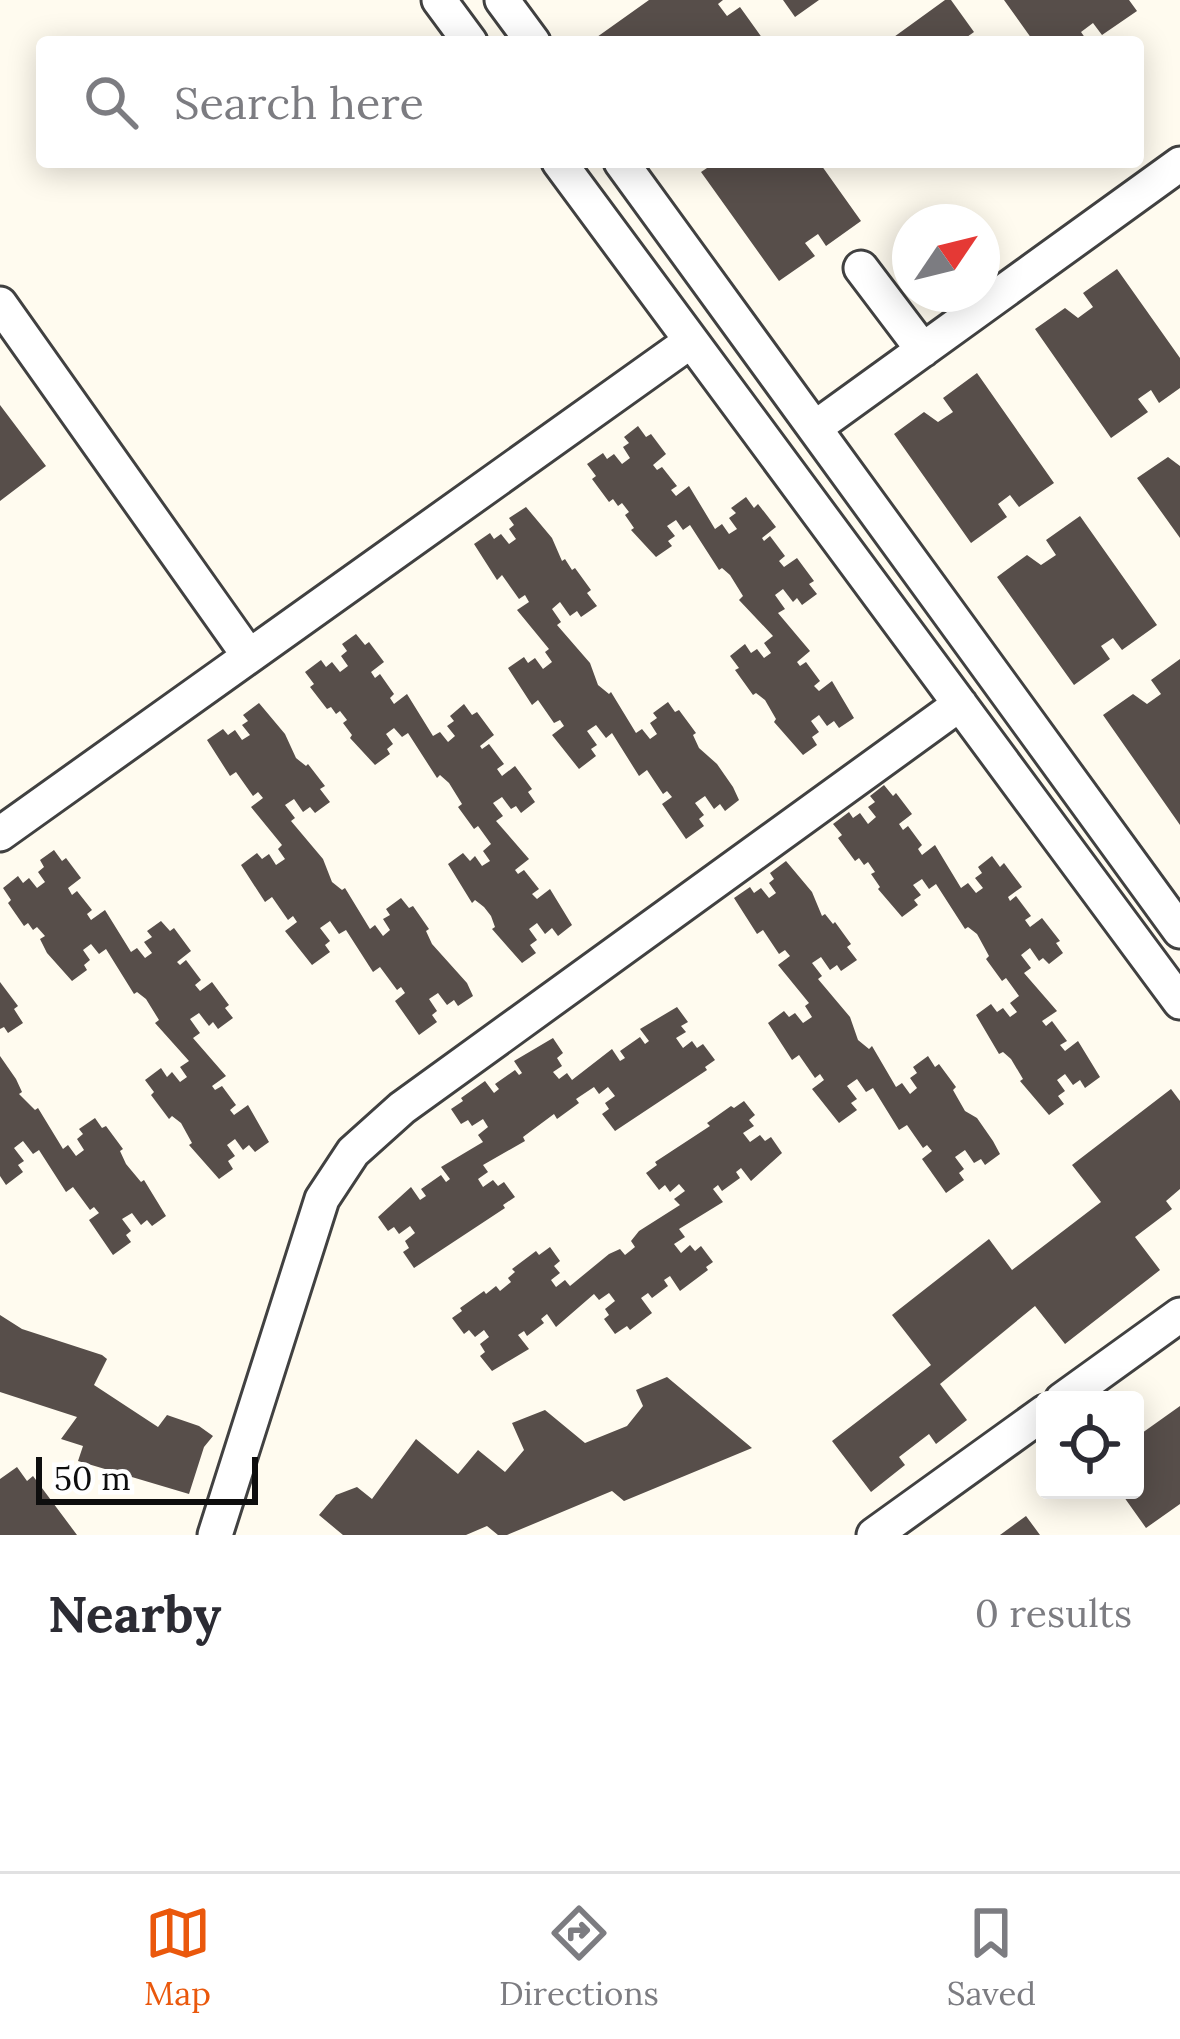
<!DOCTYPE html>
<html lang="en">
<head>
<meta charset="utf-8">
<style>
  :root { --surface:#fff; --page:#f7f7f7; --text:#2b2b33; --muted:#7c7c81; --line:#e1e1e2; --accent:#ea580c }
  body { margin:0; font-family:Lora,serif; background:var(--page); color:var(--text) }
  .controls { position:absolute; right:36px; bottom:36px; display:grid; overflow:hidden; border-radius:12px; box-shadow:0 6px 30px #0003 }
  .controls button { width:108px; height:108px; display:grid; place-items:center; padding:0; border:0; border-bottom:3px solid var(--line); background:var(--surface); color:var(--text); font:60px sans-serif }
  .compass { position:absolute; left:892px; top:204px; width:108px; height:108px; border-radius:50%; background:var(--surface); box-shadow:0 6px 30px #0003; rotate:55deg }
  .scale { position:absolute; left:36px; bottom:30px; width:222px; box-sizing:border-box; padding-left:12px; border:6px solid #0e0e0e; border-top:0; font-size:33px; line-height:42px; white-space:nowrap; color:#0e0e0e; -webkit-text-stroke:9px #fff; paint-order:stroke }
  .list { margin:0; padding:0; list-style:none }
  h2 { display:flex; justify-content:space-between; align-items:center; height:156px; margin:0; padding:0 48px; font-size:51px }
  h2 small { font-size:39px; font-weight:400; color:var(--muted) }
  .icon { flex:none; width:66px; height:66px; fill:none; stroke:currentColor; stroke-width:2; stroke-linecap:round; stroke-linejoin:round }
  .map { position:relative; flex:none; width:1180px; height:1535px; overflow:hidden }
  .search { position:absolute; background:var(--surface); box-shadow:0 6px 30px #0003; left:36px; right:36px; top:36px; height:132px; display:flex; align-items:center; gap:30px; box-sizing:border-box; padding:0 42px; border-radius:12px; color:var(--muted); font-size:45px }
  .sheet { height:336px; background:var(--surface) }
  nav { display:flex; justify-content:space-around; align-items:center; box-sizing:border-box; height:168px; border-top:3px solid var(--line); background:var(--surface); font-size:33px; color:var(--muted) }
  nav a { display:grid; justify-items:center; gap:6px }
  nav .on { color:var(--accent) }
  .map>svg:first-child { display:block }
  .building { fill:#574e4a }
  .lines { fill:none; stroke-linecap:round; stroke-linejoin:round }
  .minor-casing { stroke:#414141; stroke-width:39 }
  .minor { stroke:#fff; stroke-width:33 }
</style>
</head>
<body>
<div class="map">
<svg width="1180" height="1535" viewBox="0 0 1180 1535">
  <rect width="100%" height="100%" fill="#fffbef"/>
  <path class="building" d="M649,0H723L718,4L727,16L740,7L765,42H600L597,37Z
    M783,0H819L795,17Z
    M945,0H951L974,32L960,42H887Z
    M1004,0H1129L1137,11L1102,35L1093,23L1081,32L1088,42H1034Z
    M716,162H819L861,221L826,246L818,234L805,243L815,256L779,281L701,172Z
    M1117,269L1180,358V388L1159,403L1151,390L1138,399L1148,412L1111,438L1035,329L1065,308L1078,318L1093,307L1083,293Z
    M977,373L1054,483L1019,507L1010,495L998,504L1007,517L971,543L894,434L924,412L938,422L953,412L943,398Z
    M0,405L46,466L0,501Z
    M638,426L646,437L651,434L666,454L653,465L657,470L662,467L677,486L671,490L676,496L689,486L715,529L722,524L729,534L737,529L729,518L736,513L731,508L746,497L754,508L758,504L776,527L762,538L764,541L770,536L785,556L779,561L784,567L797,558L814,581L809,584L817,594L802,605L797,598L793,602L783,589L775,595L785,609L778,613L810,651L797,662L800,666L806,662L820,681L814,686L819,691L832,681L854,718L839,728L834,721L827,726L819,715L811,721L819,732L812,737L817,745L803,755L774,722L776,719L765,700L756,693L753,695L735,670L739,668L730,656L745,644L751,653L757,649L764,658L771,653L764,643L773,636L739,600L743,596L730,575L722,568L719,570L690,525L683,530L676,520L667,526L675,536L668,541L672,546L656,557L631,530L634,528L625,515L629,512L622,503L618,506L613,499L609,502L592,479L596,476L587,464L603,453L607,459L614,454L622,464L630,458L623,447L629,443L624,437Z
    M1168,457L1180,466V538L1137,478Z
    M526,507L552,538L562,561L565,559L572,570L575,568L591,590L587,593L597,606L581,617L577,611L570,616L560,602L552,609L561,622L557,625L590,663L598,685L609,694L611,692L636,733L642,729L650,739L657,734L650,723L657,718L653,713L668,702L675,712L679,710L696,733L693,735L699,748L717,764L733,787L739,800L725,811L720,804L714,809L705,796L695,803L704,815L699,819L704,826L686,839L662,804L672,797L667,791L663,794L647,770L639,776L612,733L606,738L596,725L587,731L597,745L591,749L596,756L579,769L552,735L564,726L560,720L554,723L538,700L532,705L508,668L524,657L528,663L535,658L543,669L552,662L545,652L549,649L517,610L529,602L525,595L519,599L502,575L497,580L474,544L490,533L494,539L501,534L509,544L516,539L509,529L514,525L509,518Z
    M1080,516L1157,625L1122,650L1113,638L1101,646L1110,659L1074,685L997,577L1027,555L1041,565L1056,555L1046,540Z
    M356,634L365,645L369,642L384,662L371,672L375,678L380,674L394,694L390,698L394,704L407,694L433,736L440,732L448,742L455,736L447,726L454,721L450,716L464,704L472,715L477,712L494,735L480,746L482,749L489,744L504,764L497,769L502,776L515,766L532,789L528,792L535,802L521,813L516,806L511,809L502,797L493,803L503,816L496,821L529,859L515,870L518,874L524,870L539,889L532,894L537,899L550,889L572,925L558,936L552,928L545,934L537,923L529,929L537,940L530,945L536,953L522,963L492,929L495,927L491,916L484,907L475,900L472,903L448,864L463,853L470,861L475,856L482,866L490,861L483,851L491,844L478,826L474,829L458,807L462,804L449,783L440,775L437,778L408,733L402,737L394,728L386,734L393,744L387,749L390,754L375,765L350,738L352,735L343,723L347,720L340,711L336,714L331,707L327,709L310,687L314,684L305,672L321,660L326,667L332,662L340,672L348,666L341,656L347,651L342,644Z
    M1180,659V825L1103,715L1133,694L1147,704L1161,694L1151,680Z
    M259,703L285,734L296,758L306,766L308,764L325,786L320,789L330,802L315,813L310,807L303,812L294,799L285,805L295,818L291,821L323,859L332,882L342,890L345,888L370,929L375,925L383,936L390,930L383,919L390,915L386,909L401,898L409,908L413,906L429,929L426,931L432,944L467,983L473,996L458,1006L454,1000L447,1005L438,993L429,999L437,1011L432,1015L437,1022L419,1035L395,1001L405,993L401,987L397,990L380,967L373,972L346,930L339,934L330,921L320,928L330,941L325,945L330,952L312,965L285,931L297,922L293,916L288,920L272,897L265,902L241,865L257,853L262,859L269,854L276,865L285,859L278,849L282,845L251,807L263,798L258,792L253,796L236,772L230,776L207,740L223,729L228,735L235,730L242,740L250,735L242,725L248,721L243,715Z
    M884,785L893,796L896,793L912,814L899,824L903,830L908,826L922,845L918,849L922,855L935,845L961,888L968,883L976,893L983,888L975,878L982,873L978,867L992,856L1000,867L1004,863L1022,887L1008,897L1010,901L1016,896L1031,916L1025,920L1030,927L1042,918L1060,941L1056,943L1063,953L1049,964L1043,958L1039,961L1030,948L1021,955L1031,968L1024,973L1057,1011L1042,1021L1046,1026L1052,1021L1067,1041L1060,1045L1065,1051L1078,1041L1100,1077L1085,1088L1080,1080L1073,1085L1065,1074L1057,1080L1065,1091L1058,1096L1064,1104L1049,1115L1020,1081L1023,1079L1011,1059L1003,1052L999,1054L976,1015L991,1004L997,1012L1003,1008L1010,1017L1017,1012L1010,1003L1019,996L1006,978L1002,981L986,959L989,956L977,934L968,927L965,929L936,884L929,889L922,879L913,885L921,895L914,900L918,905L902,917L878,889L880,887L871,874L875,872L868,862L864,865L859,858L855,861L838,838L842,835L833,824L849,812L853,818L860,813L868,824L876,817L868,807L875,802L870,796Z
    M54,850L62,861L66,858L81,878L68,888L72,895L77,891L92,910L87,914L91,920L105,910L131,952L137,948L145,958L152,953L144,942L152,937L147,931L161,921L170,931L174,928L191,951L177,962L180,965L186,960L201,980L195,985L200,991L212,982L229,1005L225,1008L233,1018L218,1029L213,1022L209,1026L199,1013L190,1019L200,1033L193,1038L226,1076L212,1086L215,1090L222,1086L236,1105L230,1110L234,1115L248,1105L269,1142L255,1152L249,1145L243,1150L235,1139L227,1145L235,1156L228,1161L233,1169L219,1179L189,1145L192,1143L181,1123L172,1116L169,1119L151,1095L154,1092L145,1080L161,1068L167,1077L172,1072L180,1082L187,1077L180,1067L189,1061L155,1023L159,1020L146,999L137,992L134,994L106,949L99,954L91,944L83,950L90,960L84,965L87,970L72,981L47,953L40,939L45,936L37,927L33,930L28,923L24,926L8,903L11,900L3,888L18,876L23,883L29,878L37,888L45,882L38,872L44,867L40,860Z
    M786,861L812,892L822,916L825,914L833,924L835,922L851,944L847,947L857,960L841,971L837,965L830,970L821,957L812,963L822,976L818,979L850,1017L858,1040L869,1049L872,1046L896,1087L902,1083L910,1094L917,1088L910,1078L917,1073L913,1067L928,1056L935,1067L939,1064L956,1087L953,1090L965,1111L977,1118L993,1141L1000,1154L985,1165L981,1159L974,1163L965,1150L955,1157L964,1169L959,1173L964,1180L946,1193L922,1159L932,1151L927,1145L923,1148L907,1125L899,1130L873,1088L866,1092L857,1079L847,1086L857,1099L851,1103L857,1110L839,1123L812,1089L824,1080L820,1074L815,1078L799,1055L792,1060L768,1023L784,1011L789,1017L795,1013L803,1023L812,1017L805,1006L809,1003L778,965L790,956L785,950L779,954L763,930L757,934L734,898L750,887L754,893L761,888L769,898L776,893L769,883L774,879L770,873Z
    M0,982L18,1006L14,1009L23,1023L8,1033L4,1027L0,1029Z
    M677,1007L688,1022L681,1026L686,1032L676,1038L683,1048L692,1041L697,1048L703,1044L715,1060L705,1067L707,1070L615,1131L602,1114L609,1109L605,1103L615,1096L608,1087L599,1094L594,1087L576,1099L579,1103L557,1119L554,1114L523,1137L525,1141L483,1165L488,1172L478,1179L483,1187L493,1180L498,1186L504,1182L515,1197L503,1205L505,1208L414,1268L403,1252L409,1248L405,1241L415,1233L410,1226L399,1234L394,1227L388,1231L378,1217L411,1187L420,1200L426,1196L421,1189L441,1175L446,1182L450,1179L441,1167L483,1142L478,1135L488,1127L483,1119L472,1126L468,1120L461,1124L451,1109L463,1101L461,1098L485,1081L494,1093L499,1089L495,1084L515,1070L519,1075L522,1073L514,1061L553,1038L563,1053L557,1058L562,1066L553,1072L559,1079L567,1073L572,1080L612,1049L620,1061L625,1058L620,1051L640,1037L645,1044L649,1041L640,1029Z
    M0,1056L16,1079L22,1092L19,1094L35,1110L38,1108L63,1149L68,1145L76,1156L84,1150L77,1139L83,1134L79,1129L95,1118L102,1128L106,1126L123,1149L120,1151L126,1164L141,1182L144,1180L166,1216L152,1226L147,1220L141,1225L132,1213L122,1219L131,1231L126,1235L131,1242L113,1255L89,1220L99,1213L94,1207L90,1210L73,1187L66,1192L39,1150L33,1154L23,1141L14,1148L24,1161L18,1165L23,1172L6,1185L0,1176Z
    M1171,1089L1180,1101V1189L1166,1201L1172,1209L1135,1237L1160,1270L1065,1344L1035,1306L940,1384L967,1420L936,1444L929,1434L899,1457L905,1465L871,1492L832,1441L931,1365L892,1315L989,1239L1012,1270L1101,1202L1072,1165Z
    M744,1101L755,1115L749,1120L754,1126L743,1133L750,1142L760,1135L765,1141L771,1137L782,1153L751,1181L741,1168L736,1172L740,1178L722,1191L718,1185L713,1189L723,1202L679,1229L685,1237L674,1244L681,1253L690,1245L695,1251L701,1246L713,1262L706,1267L708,1270L680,1291L670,1276L664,1280L668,1286L652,1298L648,1293L641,1298L652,1313L630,1330L627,1326L615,1334L604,1319L609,1315L605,1309L615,1301L609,1293L599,1300L594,1294L556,1327L547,1314L541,1319L544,1323L527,1336L524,1331L518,1335L529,1349L492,1371L480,1356L485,1352L480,1344L489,1337L484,1330L475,1337L469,1330L464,1334L452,1318L462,1311L460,1308L484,1291L486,1294L496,1286L500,1291L511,1282L508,1278L515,1272L512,1269L536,1251L539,1255L550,1247L560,1261L554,1266L560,1273L551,1280L556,1287L565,1280L570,1286L609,1254L620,1249L625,1255L635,1247L631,1241L639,1231L680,1205L674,1199L685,1191L679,1184L670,1192L665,1185L659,1190L646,1173L657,1165L655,1162L710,1126L707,1123L731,1106L734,1108Z
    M0,1315L22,1329L102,1355L107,1359L94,1385L158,1427L167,1415L199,1426L213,1436L204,1447L189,1494L78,1461L83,1446L61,1439L77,1417L0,1392Z
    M667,1377L752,1448L624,1501L612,1491L507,1535H498L487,1526L466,1535H343L319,1515L336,1495L357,1487L372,1499L416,1439L458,1474L478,1450L505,1472L524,1450L512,1423L545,1410L585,1443L627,1426L643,1406L636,1390Z
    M1180,1406V1504L1146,1528L1119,1490H1135V1438Z
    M17,1467L27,1481L33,1476L77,1535H0V1479Z
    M1026,1516L1040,1535H1000Z"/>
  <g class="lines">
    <g class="minor-casing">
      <path id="minor" d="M439,0L470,42
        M502,0L533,42
        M559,162L1180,1002
        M621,162L1180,931
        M861,268L923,350
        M0,304L249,656
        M816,427L1180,164
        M0,834L691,341
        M1062,1400L1180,1315
        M215,1535L322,1199L353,1152L402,1108L960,704
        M874,1535L1045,1412"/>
    </g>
    <use href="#minor" class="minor"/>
  </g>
</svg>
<div class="controls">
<button><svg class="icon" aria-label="locate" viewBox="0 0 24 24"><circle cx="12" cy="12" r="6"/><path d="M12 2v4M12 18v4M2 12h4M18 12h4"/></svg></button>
</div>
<svg class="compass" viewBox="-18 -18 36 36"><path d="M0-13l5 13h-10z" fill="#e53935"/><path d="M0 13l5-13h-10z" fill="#7c7c81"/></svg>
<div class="scale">50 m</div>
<div class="search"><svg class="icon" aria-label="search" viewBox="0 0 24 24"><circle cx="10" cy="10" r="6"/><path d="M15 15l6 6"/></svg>Search here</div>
</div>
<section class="sheet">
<h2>Nearby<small>0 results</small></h2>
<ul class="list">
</ul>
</section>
<nav>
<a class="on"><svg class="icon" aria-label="map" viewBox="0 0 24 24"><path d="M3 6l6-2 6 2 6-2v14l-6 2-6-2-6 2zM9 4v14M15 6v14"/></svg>Map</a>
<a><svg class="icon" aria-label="directions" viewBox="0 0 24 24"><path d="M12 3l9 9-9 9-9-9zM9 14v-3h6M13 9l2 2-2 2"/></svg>Directions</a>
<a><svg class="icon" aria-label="saved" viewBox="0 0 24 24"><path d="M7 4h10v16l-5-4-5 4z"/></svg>Saved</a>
</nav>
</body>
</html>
